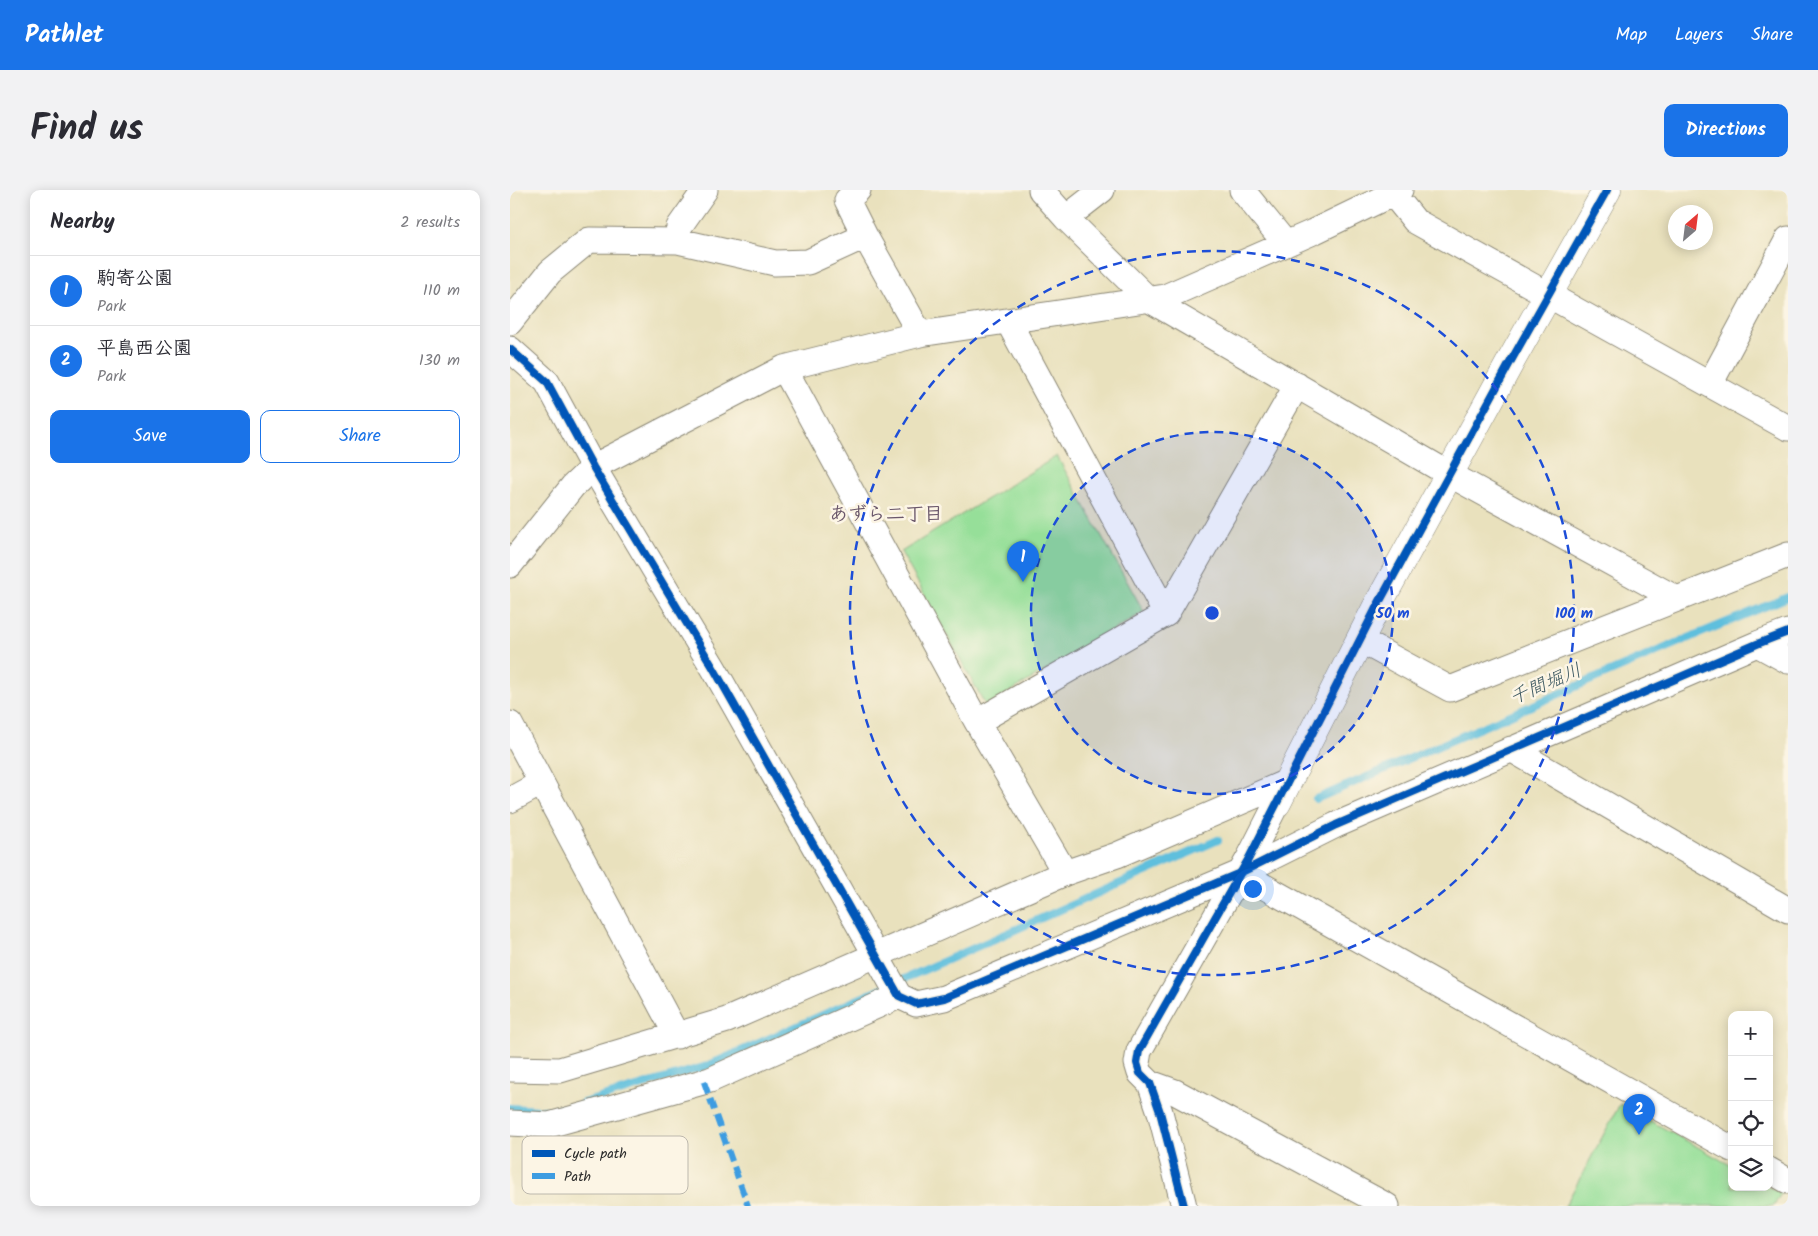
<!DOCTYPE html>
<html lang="en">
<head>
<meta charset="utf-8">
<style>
  :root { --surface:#fff; --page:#f2f2f3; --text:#2b2b33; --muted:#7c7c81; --line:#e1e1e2; --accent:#1a73e8 }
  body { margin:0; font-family:Kalam,"Klee One",sans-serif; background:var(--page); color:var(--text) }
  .controls { position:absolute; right:15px; bottom:15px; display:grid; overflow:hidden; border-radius:10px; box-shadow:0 2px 12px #0003 }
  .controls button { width:45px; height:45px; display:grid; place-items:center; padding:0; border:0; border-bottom:1px solid var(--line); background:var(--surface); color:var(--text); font:25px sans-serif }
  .compass { position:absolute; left:1158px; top:15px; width:45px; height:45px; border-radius:50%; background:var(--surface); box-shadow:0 2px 12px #0003; rotate:28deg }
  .you { position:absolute; left:742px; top:698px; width:18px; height:18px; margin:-12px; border:4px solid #fff; border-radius:50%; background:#1a73e8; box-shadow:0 0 0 8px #1a73e833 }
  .badge { display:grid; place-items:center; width:32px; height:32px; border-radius:50%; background:var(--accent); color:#fff; font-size:16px; font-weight:700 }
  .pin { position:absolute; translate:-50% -41px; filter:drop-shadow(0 1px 2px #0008) }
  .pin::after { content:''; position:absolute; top:26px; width:18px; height:15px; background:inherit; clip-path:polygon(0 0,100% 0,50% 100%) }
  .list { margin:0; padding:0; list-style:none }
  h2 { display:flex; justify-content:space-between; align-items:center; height:65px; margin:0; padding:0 20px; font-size:21px }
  h2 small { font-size:16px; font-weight:400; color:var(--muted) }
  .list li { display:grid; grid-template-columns:32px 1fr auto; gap:15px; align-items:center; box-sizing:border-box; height:70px; padding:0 20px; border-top:1px solid var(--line) }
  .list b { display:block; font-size:19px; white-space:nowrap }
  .list p { margin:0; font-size:16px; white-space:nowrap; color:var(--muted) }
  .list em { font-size:16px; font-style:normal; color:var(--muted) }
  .actions { display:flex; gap:10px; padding:15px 20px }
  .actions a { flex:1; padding:11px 0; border:1px solid var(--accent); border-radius:10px; text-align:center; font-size:18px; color:var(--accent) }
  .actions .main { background:var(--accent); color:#fff }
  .icon { flex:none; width:28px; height:28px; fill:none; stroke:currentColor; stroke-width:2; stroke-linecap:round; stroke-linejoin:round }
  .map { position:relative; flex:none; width:1278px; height:1016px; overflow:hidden; border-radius:10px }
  header { display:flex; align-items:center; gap:30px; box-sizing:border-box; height:70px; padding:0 25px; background:var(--accent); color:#fff }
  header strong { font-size:24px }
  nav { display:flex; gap:28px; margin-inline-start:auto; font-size:18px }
  .intro { display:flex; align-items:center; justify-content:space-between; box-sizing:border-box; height:120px; padding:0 30px }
  h1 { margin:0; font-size:35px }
  .button { padding:12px 22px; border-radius:10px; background:var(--accent); color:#fff; font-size:18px; font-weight:700 }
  main { display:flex; gap:30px; padding:0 30px }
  aside { flex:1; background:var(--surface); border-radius:10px; box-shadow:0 2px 12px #0003 }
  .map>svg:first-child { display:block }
  .park { fill:#96df99; stroke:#608562 }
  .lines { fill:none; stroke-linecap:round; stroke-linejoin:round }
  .stream { stroke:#5fbfdd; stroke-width:8 }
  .minor-casing { stroke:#8a8674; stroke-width:27 }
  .tertiary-casing { stroke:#8a8674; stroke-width:29 }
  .minor { stroke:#fff; stroke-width:25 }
  .tertiary { stroke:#fff; stroke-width:28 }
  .quiet { stroke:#3d9ce1; stroke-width:6; stroke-dasharray:12 6; stroke-linecap:butt }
  .cycleway-casing { stroke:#fcf5e5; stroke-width:11 }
  .cycleway { stroke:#0057b8; stroke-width:8 }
  .ring { fill:none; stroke:#1d4ed8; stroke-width:2.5; stroke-dasharray:9 6 }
  .labels { text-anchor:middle; stroke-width:5; stroke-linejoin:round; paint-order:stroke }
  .neighbourhood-label { font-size:19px; font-weight:bold; fill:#6b586b; stroke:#fcf5e5 }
  .water-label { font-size:19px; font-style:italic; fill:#3b5760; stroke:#fcf5e5 }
  .key { fill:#fcf5e5; stroke:#bdb8ad; stroke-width:1 }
  .key-label { font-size:14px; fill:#2b2b2b }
  .centre { fill:#1d4ed8; stroke:#fcf5e5; stroke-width:2.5 }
  .ring-label { font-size:15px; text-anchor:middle; font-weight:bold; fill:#1d4ed8; stroke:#fcf5e5; stroke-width:5; stroke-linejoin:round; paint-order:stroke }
</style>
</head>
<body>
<header>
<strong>Pathlet</strong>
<nav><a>Map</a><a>Layers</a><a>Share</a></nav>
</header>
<div class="intro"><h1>Find us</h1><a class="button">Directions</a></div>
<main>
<aside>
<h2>Nearby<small>2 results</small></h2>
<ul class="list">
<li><span class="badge">1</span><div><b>駒寄公園</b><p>Park</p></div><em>110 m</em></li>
<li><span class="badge">2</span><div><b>平島西公園</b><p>Park</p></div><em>130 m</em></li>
</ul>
<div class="actions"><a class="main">Save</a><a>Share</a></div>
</aside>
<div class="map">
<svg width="1278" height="1016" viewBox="0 0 1278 1016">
  <rect width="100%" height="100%" fill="#fcf5e5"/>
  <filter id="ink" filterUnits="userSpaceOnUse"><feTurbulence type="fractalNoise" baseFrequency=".02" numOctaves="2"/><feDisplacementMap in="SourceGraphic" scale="10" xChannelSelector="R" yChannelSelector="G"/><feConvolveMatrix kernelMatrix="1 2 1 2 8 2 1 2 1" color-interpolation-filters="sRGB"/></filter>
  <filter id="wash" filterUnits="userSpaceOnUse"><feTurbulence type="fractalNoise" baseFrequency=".0096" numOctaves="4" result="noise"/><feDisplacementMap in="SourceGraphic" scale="20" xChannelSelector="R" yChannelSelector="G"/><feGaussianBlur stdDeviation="1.12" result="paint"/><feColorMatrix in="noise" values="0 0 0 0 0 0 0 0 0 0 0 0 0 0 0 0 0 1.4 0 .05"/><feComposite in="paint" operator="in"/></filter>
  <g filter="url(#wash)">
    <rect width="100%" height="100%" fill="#e9e1bd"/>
    <path class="park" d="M547,266L634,422L476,516L391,362Z
      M1110,914L1222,976V997H1259L1271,1003L1264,1016H1055Z"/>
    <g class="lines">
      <path class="stream" d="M806,609L1174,450L1278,407
        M73,913L197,876L708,650
        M0,918L44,921L50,919"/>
    </g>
  </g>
  <g filter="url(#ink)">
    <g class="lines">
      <g class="minor-casing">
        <path id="minor" d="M531,0L556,28L638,109L939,284L1167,409
          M732,0L776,54
          M880,0L905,31L1278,238
          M556,28L592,0
          M355,46L410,144
          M168,51L169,37L195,0
          M498,131L656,424
          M0,132L40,82L79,50L168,51L265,73L298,72L355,46L337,10L348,0
          M0,159L37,192L83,277L204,479L389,806L406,814L434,808L730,683L826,635L1247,454L1278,442
          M274,178L467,532L555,683
          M1200,194L1278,49
          M0,375L63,296L83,277L274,178L410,144L655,107L803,42L890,0
          M850,450L940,499L1278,365
          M1247,454L1278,471
          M467,532L656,424L787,195
          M0,534L167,846
          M1001,559L1278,720
          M0,610L31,593
          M730,683L1222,959
          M0,879L50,880L217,830L555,683L607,665L777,592
          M640,893L665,902L877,1016
          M0,933L39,935L200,890L389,806
          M1259,980L1278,991
          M674,1016L650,922L640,893L630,883L627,873L629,861L739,668L767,613"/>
      </g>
      <g class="tertiary-casing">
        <path id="tertiary" d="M767,613L865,420L1002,169L1097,0"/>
      </g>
      <use href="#minor" class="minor"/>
      <use href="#tertiary" class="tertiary"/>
      <path class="quiet" d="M194,892L238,1016"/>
      <g class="cycleway-casing">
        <path id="cycleway" d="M0,159L37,192L83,277L204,479L389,806L406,814L434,808L730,683L826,635L1247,454L1278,442
          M674,1016L650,922L640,893L630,883L627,873L629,861L739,668L865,420L1002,169L1097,0"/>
      </g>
      <use href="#cycleway" class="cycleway"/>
    </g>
  </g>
  <circle cx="702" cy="423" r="181" fill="#1d4ed8" fill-opacity=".12"/>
  <g class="ring">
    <circle cx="702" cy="423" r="181"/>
    <circle cx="702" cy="423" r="362"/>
  </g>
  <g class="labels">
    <g class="neighbourhood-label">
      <text x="376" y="330">あずら二丁目</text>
    </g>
    <g class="water-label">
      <text transform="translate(1035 493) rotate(-23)" y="7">千間堀川</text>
    </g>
  </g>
  <rect x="12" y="946" width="166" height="58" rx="8" class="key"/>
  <rect x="22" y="960" width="23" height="7" fill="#0057b8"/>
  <rect x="22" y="983" width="23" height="6" fill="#3d9ce1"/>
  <g class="key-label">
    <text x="54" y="968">Cycle path</text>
    <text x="54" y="991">Path</text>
  </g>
  <circle cx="702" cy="423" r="8" class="centre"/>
  <g class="ring-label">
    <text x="883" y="428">50 m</text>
    <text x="1064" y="428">100 m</text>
  </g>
</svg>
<div class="controls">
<button>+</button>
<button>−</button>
<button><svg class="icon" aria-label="locate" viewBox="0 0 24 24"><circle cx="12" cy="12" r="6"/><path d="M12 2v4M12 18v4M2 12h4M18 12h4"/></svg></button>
<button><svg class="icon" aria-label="layers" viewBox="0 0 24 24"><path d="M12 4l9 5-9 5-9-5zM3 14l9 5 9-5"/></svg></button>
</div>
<svg class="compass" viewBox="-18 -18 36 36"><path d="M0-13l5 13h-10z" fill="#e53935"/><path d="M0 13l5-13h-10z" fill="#7c7c81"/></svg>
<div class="you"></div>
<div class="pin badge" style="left:513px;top:392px">1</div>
<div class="pin badge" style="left:1129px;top:945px">2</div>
</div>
</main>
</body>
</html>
